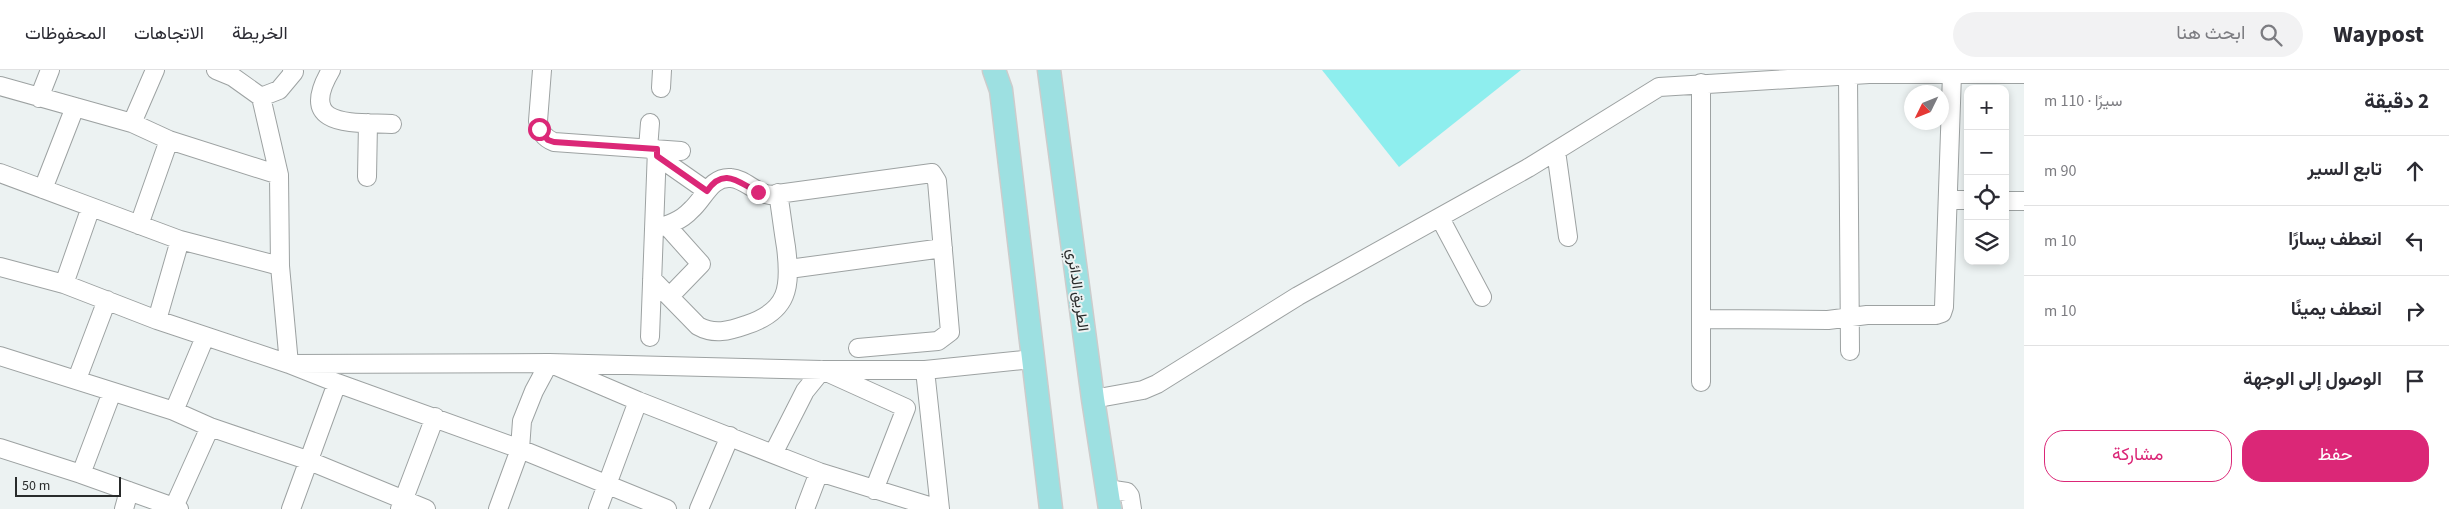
<!DOCTYPE html>
<html lang="ar">
<head>
<meta charset="utf-8">
<style>
  :root { --surface:#fff; --page:#f2f2f3; --text:#2b2b33; --muted:#7c7c81; --line:#e1e1e2; --accent:#db2777 }
  body { margin:0; font-family:"Source Sans 3",Vazirmatn,sans-serif; background:var(--page); color:var(--text); direction:rtl }
  .controls { position:absolute; right:15px; top:15px; display:grid; overflow:hidden; border-radius:10px; box-shadow:0 2px 8px #0003 }
  .controls button { width:45px; height:45px; display:grid; place-items:center; padding:0; border:0; border-bottom:1px solid var(--line); background:var(--surface); color:var(--text); font:25px sans-serif }
  .compass { position:absolute; left:1904px; top:15px; width:45px; height:45px; border-radius:50%; background:var(--surface); box-shadow:0 2px 8px #0003; rotate:227deg }
  .scale { position:absolute; left:15px; bottom:12px; width:106px; box-sizing:border-box; padding-left:5px; border:2px solid #292b2b; border-top:0; font-size:14px; line-height:18px; white-space:nowrap; color:#292b2b; -webkit-text-stroke:4px #ecf2f2; paint-order:stroke }
  .stop { position:absolute; width:15px; height:15px; margin:-11px; border:4px solid #db2777; border-radius:50%; background:#fff }
  .stop.end { background:#db2777; border-color:#fff; box-shadow:0 1px 5px #0008 }
  .list { margin:0; padding:0; list-style:none }
  h2 { display:flex; justify-content:space-between; align-items:center; height:65px; margin:0; padding:0 20px; font-size:21px }
  h2 small { font-size:16px; font-weight:400; color:var(--muted) }
  .list li { display:grid; grid-template-columns:32px 1fr auto; gap:15px; align-items:center; box-sizing:border-box; height:70px; padding:0 20px; border-top:1px solid var(--line) }
  .list b { display:block; font-size:19px; white-space:nowrap }
  .list em { font-size:16px; font-style:normal; color:var(--muted) }
  .actions { display:flex; gap:10px; padding:15px 20px }
  .actions a { flex:1; padding:11px 0; border:1px solid var(--accent); border-radius:20px; text-align:center; font-size:18px; color:var(--accent) }
  .actions .main { background:var(--accent); color:#fff }
  .icon { flex:none; width:28px; height:28px; fill:none; stroke:currentColor; stroke-width:2; stroke-linecap:round; stroke-linejoin:round }
  .map { position:relative; flex:none; width:2024px; height:439px; overflow:hidden; direction:ltr }
  header { display:flex; align-items:center; gap:30px; box-sizing:border-box; height:70px; padding:0 25px; background:var(--surface); border-bottom:1px solid var(--line) }
  header strong { font-size:24px }
  nav { display:flex; gap:28px; margin-inline-start:auto; font-size:18px }
  .search { width:350px; height:45px; background:var(--page); display:flex; align-items:center; gap:12px; box-sizing:border-box; padding:0 18px; border-radius:28px; color:var(--muted); font-size:19px }
  main { display:flex }
  aside { flex:1; background:var(--surface) }
  .map>svg:first-child { display:block }
  .green { fill:#8eeeee }
  .lines { fill:none; stroke-linecap:round; stroke-linejoin:round }
  .minor-casing { stroke:#9da2a2; stroke-width:20 }
  .major-casing { stroke:#ccc; stroke-width:25 }
  .minor { stroke:#fff; stroke-width:18 }
  .major { stroke:#9de0e1; stroke-width:22 }
  .route { stroke:#db2777; stroke-width:6 }
  .labels { text-anchor:middle; stroke-width:4; stroke-linejoin:round; paint-order:stroke }
  .street-label { font-size:15px; fill:#292b2b; stroke:#ecf2f2 }
</style>
</head>
<body>
<header>
<strong>Waypost</strong>
<div class="search"><svg class="icon" aria-label="search" viewBox="0 0 24 24"><circle cx="10" cy="10" r="6"/><path d="M15 15l6 6"/></svg>ابحث هنا</div>
<nav><a>الخريطة</a><a>الاتجاهات</a><a>المحفوظات</a></nav>
</header>
<main>
<aside>
<h2>2 دقيقة<small>سيرًا · 110 m</small></h2>
<ul class="list">
<li><svg class="icon" aria-label="ahead" viewBox="0 0 24 24"><path d="M12 20V5M6 11l6-6 6 6"/></svg><div><b>تابع السير</b></div><em>90 m</em></li>
<li><svg class="icon" aria-label="left" viewBox="0 0 24 24"><path d="M17 20v-9H6M10 6l-5 5 5 5"/></svg><div><b>انعطف يسارًا</b></div><em>10 m</em></li>
<li><svg class="icon" aria-label="right" viewBox="0 0 24 24"><path d="M7 20v-9h11M14 6l5 5-5 5"/></svg><div><b>انعطف يمينًا</b></div><em>10 m</em></li>
<li><svg class="icon" aria-label="arrive" viewBox="0 0 24 24"><path d="M6 21V4h12l-3 4 3 4H6"/></svg><div><b>الوصول إلى الوجهة</b></div></li>
</ul>
<div class="actions"><a class="main">حفظ</a><a>مشاركة</a></div>
</aside>
<div class="map">
<svg width="2024" height="439" viewBox="0 0 2024 439">
  <rect width="100%" height="100%" fill="#ecf2f2"/>
  <path class="green" d="M1322,0H1521L1399,97Z"/>
  <g class="lines">
    <g class="minor-casing">
      <path id="minor" d="M155,0L132,53L169,70L279,105
        M216,0L233,7L261,27
        M292,0L294,2L279,20L261,27L279,105L280,196L289,294L337,313
        M331,0C296,59 353,52 392,54
        M542,0L538,51C540,62 544,68 554,72L681,81
        M1848,5L1850,281
        M0,16L132,53
        M661,18L662,0
        M39,28L50,0
        M648,79L650,53
        M1556,81L1568,167
        M657,86L707,121
        M0,103L180,170L280,196
        M367,107L368,53
        M43,119L75,37
        M1948,130H1968
        M2005,131H2024
        M1440,148L1482,227
        M139,155L169,70
        M667,156L701,194L670,226
        M654,159C668,155 681,151 691,140C704,129 711,106 731,108C745,109 755,123 770,125L932,103L937,111L950,262L938,271L858,278
        M0,197L64,214L157,250L289,294L549,293L822,300H925L1033,289
        M789,199L943,178
        M652,209L698,256C714,265 729,261 746,255C789,241 791,217 786,177C783,159 781,141 778,123
        M64,214L91,137
        M1701,249L1828,250L1867,245H1936L1942,243L1944,237L1952,4
        M157,250L180,170
        M650,267L657,79
        M0,286L174,341L210,357L307,390L426,439
        M925,300L940,439
        M77,309L107,230
        M1701,312V13
        M1093,329L1143,320L1157,314L1298,226L1528,98L1659,17L1869,4H2024
        M174,341L205,267
        M0,378L81,404L179,439
        M774,382L805,321L822,300L906,338L874,420
        M81,404L112,322
        M1107,419L1127,422L1130,426L1132,439
        M174,437L210,357
        M124,439L129,421
        M291,439L337,313L520,379L667,439
        M400,439L435,347
        M498,439L520,379L522,351L534,321L549,293L638,331L819,402L939,439
        M598,439L638,331
        M699,439L730,366
        M805,439L819,402"/>
    </g>
    <g class="major-casing">
      <path id="major" d="M994,0L1001,20L1051,439
        M1049,0L1093,329L1110,439"/>
    </g>
    <use href="#minor" class="minor"/>
    <use href="#major" class="major"/>
  </g>
  <g class="lines">
    <path class="route" d="M539,59L548,70L554,72L657,79V86L707,121C724,96 739,113 758,122"/>
  </g>
  <g class="labels">
    <g class="street-label">
      <text transform="translate(1078 220) rotate(82)" y="5">الطريق الدائري</text>
    </g>
  </g>
</svg>
<div class="controls">
<button>+</button>
<button>−</button>
<button><svg class="icon" aria-label="locate" viewBox="0 0 24 24"><circle cx="12" cy="12" r="6"/><path d="M12 2v4M12 18v4M2 12h4M18 12h4"/></svg></button>
<button><svg class="icon" aria-label="layers" viewBox="0 0 24 24"><path d="M12 4l9 5-9 5-9-5zM3 14l9 5 9-5"/></svg></button>
</div>
<svg class="compass" viewBox="-18 -18 36 36"><path d="M0-13l5 13h-10z" fill="#e53935"/><path d="M0 13l5-13h-10z" fill="#7c7c81"/></svg>
<div class="scale">50 m</div>
<div class="stop" style="left:539px;top:59px"></div>
<div class="stop end" style="left:758px;top:122px"></div>
</div>
</main>
</body>
</html>
